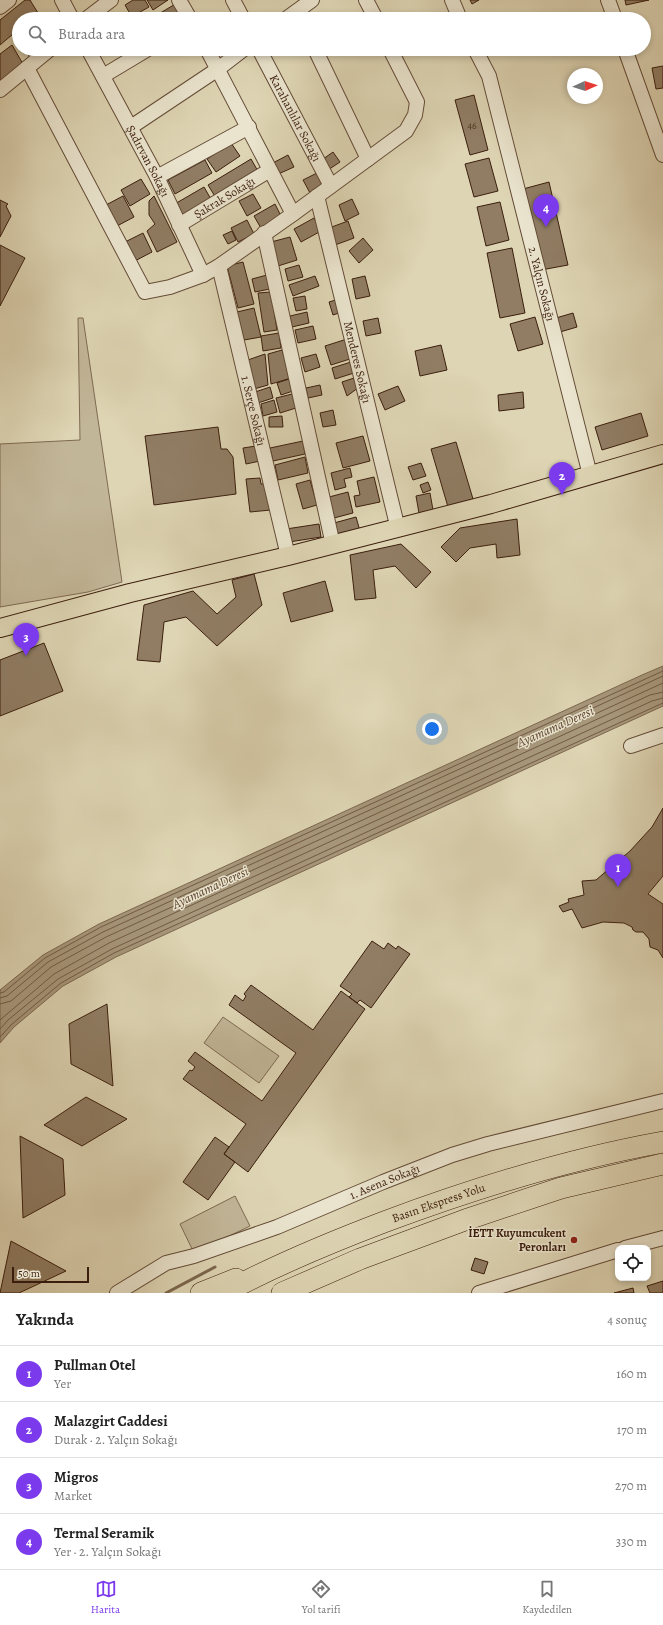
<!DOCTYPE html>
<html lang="tr">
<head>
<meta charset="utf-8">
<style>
  :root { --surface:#fff; --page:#f6f6f6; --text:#222; --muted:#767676; --line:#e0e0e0; --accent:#7c3aed }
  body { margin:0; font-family:Alegreya,serif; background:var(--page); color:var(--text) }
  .controls { position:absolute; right:12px; bottom:12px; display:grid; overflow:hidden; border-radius:8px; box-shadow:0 2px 6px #0003 }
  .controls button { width:36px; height:36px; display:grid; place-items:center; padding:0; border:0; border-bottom:1px solid var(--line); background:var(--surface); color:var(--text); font:20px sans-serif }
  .compass { position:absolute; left:567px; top:68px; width:36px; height:36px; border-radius:50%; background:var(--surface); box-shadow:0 2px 6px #0003; rotate:87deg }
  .scale { position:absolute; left:12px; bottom:10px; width:77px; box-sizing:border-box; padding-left:4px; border:2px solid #3b1e0d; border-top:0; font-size:11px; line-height:14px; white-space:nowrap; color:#3b1e0d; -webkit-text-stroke:3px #eae4ce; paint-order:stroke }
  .you { position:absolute; left:432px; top:729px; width:14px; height:14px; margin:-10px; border:3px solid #fff; border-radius:50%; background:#1a73e8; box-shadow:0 0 0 6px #1a73e833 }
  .badge { display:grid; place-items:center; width:26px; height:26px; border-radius:50%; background:var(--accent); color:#fff; font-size:13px; font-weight:700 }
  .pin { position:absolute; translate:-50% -33px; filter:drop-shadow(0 1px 2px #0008) }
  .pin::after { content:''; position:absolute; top:21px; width:14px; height:12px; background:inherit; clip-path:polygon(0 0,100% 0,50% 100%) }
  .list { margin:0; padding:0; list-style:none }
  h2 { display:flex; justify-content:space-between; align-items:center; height:52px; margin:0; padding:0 16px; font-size:17px }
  h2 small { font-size:13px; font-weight:400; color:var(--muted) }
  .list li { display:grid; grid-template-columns:26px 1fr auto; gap:12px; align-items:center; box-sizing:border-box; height:56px; padding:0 16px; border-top:1px solid var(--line) }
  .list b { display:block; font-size:15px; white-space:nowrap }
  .list p { margin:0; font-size:13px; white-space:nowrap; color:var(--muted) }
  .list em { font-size:13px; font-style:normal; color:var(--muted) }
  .icon { flex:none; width:22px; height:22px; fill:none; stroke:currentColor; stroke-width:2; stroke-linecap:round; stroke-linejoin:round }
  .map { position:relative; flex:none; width:663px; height:1293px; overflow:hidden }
  .search { position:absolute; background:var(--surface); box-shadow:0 2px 6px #0003; left:12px; right:12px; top:12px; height:44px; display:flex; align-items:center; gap:10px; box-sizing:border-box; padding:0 14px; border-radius:22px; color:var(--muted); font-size:15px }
  .sheet { height:276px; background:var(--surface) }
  nav { display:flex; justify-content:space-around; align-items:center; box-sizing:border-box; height:56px; border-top:1px solid var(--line); background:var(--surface); font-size:11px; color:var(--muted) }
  nav a { display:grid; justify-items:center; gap:2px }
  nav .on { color:var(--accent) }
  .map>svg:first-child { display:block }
  .green { fill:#c2b698; stroke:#7e6a52 }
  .water { fill:#a7977b; stroke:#7c674f }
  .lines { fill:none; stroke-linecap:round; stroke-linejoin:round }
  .shore { stroke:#715a44; stroke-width:1 }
  .stream { stroke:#7c674f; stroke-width:3 }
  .building { fill:#907d64; stroke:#3b1e0d }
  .minor-casing { stroke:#644c37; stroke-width:16 }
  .major-casing { stroke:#3b1e0d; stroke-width:20 }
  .highway-casing { stroke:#3b1e0d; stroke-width:22 }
  .minor { stroke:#eae4ce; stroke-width:14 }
  .major { stroke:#ded5b4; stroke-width:18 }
  .highway { stroke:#ded5b4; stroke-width:21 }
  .poi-dot { fill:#8f2418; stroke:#eae4ce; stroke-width:1.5 }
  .labels { text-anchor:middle; stroke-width:3; stroke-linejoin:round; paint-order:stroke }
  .number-label { font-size:10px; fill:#503623 }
  .street-label { font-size:12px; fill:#3b1e0d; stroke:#eae4ce }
  .poi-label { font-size:12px; font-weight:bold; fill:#3b1e0d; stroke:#eae4ce; text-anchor:end }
  .water-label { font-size:13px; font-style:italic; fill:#614834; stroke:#eae4ce }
</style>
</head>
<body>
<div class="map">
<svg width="663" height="1293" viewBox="0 0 663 1293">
  <rect width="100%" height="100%" fill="#ded5b4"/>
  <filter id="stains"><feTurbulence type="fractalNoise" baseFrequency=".005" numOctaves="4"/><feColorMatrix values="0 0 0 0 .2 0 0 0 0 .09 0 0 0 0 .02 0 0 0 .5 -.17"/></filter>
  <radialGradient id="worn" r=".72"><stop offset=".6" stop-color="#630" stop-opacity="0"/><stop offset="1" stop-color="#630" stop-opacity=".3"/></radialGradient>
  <path class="green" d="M78,318H83L122,582L88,592L0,607V444L80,440Z
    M223,1017L279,1056L259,1083L204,1043Z
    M235,1196L250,1226L194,1253L180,1224Z"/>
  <path class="water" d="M663,666V706L116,957L63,986L14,1027L0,1043V990L43,955L99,924L642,675Z"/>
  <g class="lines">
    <path class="shore" d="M0,993L4,992L45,958L101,927L663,671
      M0,998L7,996L48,962L103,932L663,676
      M0,1004L11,1001L51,967L106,937L663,683
      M0,1020L54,974L109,943L650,695L663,692
      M0,1029L8,1020L58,979L112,949L652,701L663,698
      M0,1037L12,1024L61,983L114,953L663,703"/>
    <path class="stream" d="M166,1293L215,1267"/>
  </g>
  <path class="building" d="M25,0H30L38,13L30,19H19V29L0,45V20Z
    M133,0H145L149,7L140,12L142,17L140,19H133L125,5Z
    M147,0H168L153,10Z
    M470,0H479L472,4Z
    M625,0H649L626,5Z
    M177,3L184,17L181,19H160L157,15Z
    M12,45L23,64L0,83V54Z
    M24,49H38L29,56Z
    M663,66V88L656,89L652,68Z
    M474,95L488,150L470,155L455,100Z
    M231,143L240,156L216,172L207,159Z
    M333,152L340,162L325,172L319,162Z
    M288,155L294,167L276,175L271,164Z
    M489,158L498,191L474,197L465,164Z
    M251,159L259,173L216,198L208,185Z
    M205,160L212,173L175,194L168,180Z
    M317,173L323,187L310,193L303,180Z
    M141,179L150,194L130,206L121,190Z
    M549,182L568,265L541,270L523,189Z
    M204,187L212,201L180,218L173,205Z
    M253,194L261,208L247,216L239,201Z
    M123,196L134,217L117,226L106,205Z
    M154,196L177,242L157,252L147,231L155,224L149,215V201Z
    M352,199L359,214L345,221L339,205Z
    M0,200L8,204L6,206L11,216L0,237Z
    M500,202L509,240L486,246L477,207Z
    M275,204L282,218L262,230L254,216Z
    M314,218L321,231L301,242L294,229Z
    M247,220L254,234L238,242L231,228Z
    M348,221L354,238L335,245L329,228Z
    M232,231L236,240L228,244L223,235Z
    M143,233L152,252L131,263L121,244Z
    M290,237L297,260L278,266L271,242Z
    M363,238L373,250L359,263L349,251Z
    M0,245L25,258L0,306Z
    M512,248L525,313L500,318L487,253Z
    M243,262L254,304L238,308L227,266Z
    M299,265L303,277L288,281L285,269Z
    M267,275L270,289L255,292L252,279Z
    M315,276L319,286L293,296L289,285Z
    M365,276L370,296L356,299L352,279Z
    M271,292L277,330L264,332L258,293Z
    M305,296L307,309L296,311L293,298Z
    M339,299L342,312L333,315L329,302Z
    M254,308L261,337L244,340L237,312Z
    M307,312L309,323L292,327L290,316Z
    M573,313L577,327L560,332L556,318Z
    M535,317L543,344L518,351L510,324Z
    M378,318L381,333L366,336L363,321Z
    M313,326L316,339L298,343L295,330Z
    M279,333L281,348L263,351L261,336Z
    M347,339L353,358L331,365L325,346Z
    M441,345L447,370L420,376L415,351Z
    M282,350L291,378L271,384L268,354Z
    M265,354L268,385L254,389L245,361Z
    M316,354L320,367L305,372L301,358Z
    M351,362L354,373L335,379L332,368Z
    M354,378L358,388L347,396L342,382Z
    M289,379L293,391L281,395L277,383Z
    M320,385L322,395L308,398L306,388Z
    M398,386L405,401L385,410L378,394Z
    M270,387L273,398L258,403L255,392Z
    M523,392L524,408L499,411L498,395Z
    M292,394L296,408L280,413L276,398Z
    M274,400L277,412L263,416L261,404Z
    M333,410L336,425L323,427L320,413Z
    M641,413L648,436L602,450L595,427Z
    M282,416L283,427H269V417Z
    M218,427L221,449H227L233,457L236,494L154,505L145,436Z
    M363,436L370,461L343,468L336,443Z
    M303,441L305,454L273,461L270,448Z
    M456,442L473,499L448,507L431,449Z
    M256,446L260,461L246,464L243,448Z
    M305,457L308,473L278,480L275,465Z
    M421,463L426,476L413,480L408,467Z
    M350,468L352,477L344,479L346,487L335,490L331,473Z
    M374,477L380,502L356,507L354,496L360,495L357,481Z
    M260,478L261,484H266L271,510L250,512L246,479Z
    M310,480L317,505L303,509L296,484Z
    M428,482L431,490L423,493L420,485Z
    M348,492L353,513L334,518L329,497Z
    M430,493L433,510L419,513L416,496Z
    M356,517L360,531L338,538L334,523Z
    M517,519L520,555L497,558L496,544L470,548L456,562L441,547L460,528Z
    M319,524L321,537L289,542L286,529Z
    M401,544L431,572L416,588L395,566L373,570L376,598L355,600L350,555Z
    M254,574L262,605L217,646L186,617L164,622L160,662L137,660L144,605L193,591L217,614L236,597L232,580Z
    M325,581L333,611L291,622L283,593Z
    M44,643L63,691L0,716V660Z
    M663,808V876L648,894L663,904V958L658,950L650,947L649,939L643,932H636L633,930L632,927L624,923L603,922L582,928L572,909L563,912L559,906L569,902L568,899L584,895L582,881L596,880L630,851L652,827Z
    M372,941L384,949L388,943L396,949L398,946L410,954L371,1008L360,1000L357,1003L349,997L352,994L340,986Z
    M251,985L313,1030L341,991L365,1009L248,1172L224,1154L246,1124L183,1079L190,1070L192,1071L195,1067L188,1061L195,1052L262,1101L296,1053L229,1005L235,995L243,1001L246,996L244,994Z
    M107,1004L113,1086L71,1064L69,1024Z
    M86,1097L127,1119L82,1146L44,1125Z
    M20,1136L63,1159L65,1195L23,1218Z
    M215,1137L229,1147L224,1154L235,1162L208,1200L183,1182Z
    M11,1241L66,1271L19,1293H0Z
    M475,1258L488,1262L484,1274L471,1270Z
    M663,1281V1293H650L647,1286Z
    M633,1288L634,1293H614Z"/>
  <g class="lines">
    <g class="minor-casing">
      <g id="minor">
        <path d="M62,0L72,19"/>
        <path d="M179,0L190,19"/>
        <path d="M233,0L243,19"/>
        <path d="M366,0L376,19"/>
        <path d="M452,0L460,19"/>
        <path d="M608,0L615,19"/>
        <path d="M0,7L9,0"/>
        <path d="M86,19L111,0"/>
        <path d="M286,19L312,0"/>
        <path id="s1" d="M88,49L157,177L203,275"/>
        <path d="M207,49L293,214"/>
        <path id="s2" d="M259,49L331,186"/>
        <path d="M315,49L368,159"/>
        <path id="s3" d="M475,49L489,76L590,475"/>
        <path d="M625,49L663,155"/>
        <path d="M27,68L145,292L170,287L203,275L219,266L293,214L406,131L415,115L417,102L390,49"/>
        <path d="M103,76L148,49"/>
        <path d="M0,90L50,49"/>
        <path d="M131,127L218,69L244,49"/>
        <path d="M157,177L249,127"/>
        <path id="s4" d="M317,196L398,529"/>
        <path id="s5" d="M179,225L270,170"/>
        <path d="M264,233L333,545"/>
        <path id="s6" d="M219,266L288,556"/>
        <path d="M631,746L663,735"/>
        <path d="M625,1248L663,1238"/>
        <path id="s7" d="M117,1293L166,1263L194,1256L277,1227L383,1182L452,1155L488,1144L663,1101"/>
        <path d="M479,1293L618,1250"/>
      </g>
    </g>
    <g class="major-casing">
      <path id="major" d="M0,628L130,593L288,556L491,504L663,454"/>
    </g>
    <g class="highway-casing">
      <g id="highway">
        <path d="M201,1293L236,1279"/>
        <path id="s8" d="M224,1293C275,1265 329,1243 384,1222C475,1188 568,1159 663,1142"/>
        <path d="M282,1293L360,1259L465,1220L561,1188L663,1164"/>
      </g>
    </g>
    <use href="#minor" class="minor"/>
    <use href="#major" class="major"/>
    <use href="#highway" class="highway"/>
  </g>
  <circle class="poi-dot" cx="574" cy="1240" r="4"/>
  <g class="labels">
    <g class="number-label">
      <text x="472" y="129">46</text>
    </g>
    <g class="street-label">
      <text dy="4" stroke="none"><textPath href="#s2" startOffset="78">Karahanlılar Sokağı</textPath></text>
      <text dy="4" stroke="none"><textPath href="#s1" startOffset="127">Şadırvan Sokağı</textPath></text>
      <text dy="4" stroke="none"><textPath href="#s5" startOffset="53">Şakrak Sokağı</textPath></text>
      <text dy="4" stroke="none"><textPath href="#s3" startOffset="245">2. Yalçın Sokağı</textPath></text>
      <text dy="4" stroke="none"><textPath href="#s4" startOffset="171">Menderes Sokağı</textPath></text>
      <text dy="4" stroke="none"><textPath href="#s6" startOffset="149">1. Serçe Sokağı</textPath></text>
      <text dy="4" stroke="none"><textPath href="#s7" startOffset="291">1. Asena Sokağı</textPath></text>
      <text dy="4" stroke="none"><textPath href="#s8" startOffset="233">Basın Ekspress Yolu</textPath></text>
    </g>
    <g class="poi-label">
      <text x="566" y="1237">İETT Kuyumcukent<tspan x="566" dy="14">Peronları</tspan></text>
    </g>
    <g class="water-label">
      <text transform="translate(555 726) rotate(-24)" y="5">Ayamama Deresi</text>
      <text transform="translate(210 887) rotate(-25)" y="5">Ayamama Deresi</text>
    </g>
  </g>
  <rect width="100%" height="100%" filter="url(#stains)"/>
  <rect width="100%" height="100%" fill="url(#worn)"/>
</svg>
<div class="controls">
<button><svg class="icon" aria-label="locate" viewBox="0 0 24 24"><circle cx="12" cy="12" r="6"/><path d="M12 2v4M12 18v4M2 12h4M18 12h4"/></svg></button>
</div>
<svg class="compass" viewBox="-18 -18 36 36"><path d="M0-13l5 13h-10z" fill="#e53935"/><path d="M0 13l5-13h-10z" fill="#767676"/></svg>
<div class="scale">50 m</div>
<div class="you"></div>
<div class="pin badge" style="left:618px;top:887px">1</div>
<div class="pin badge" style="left:562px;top:495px">2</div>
<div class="pin badge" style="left:26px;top:656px">3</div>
<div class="pin badge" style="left:546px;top:227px">4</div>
<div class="search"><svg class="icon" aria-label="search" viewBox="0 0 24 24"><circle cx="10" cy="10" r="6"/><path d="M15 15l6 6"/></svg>Burada ara</div>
</div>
<section class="sheet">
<h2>Yakında<small>4 sonuç</small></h2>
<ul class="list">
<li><span class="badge">1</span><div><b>Pullman Otel</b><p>Yer</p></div><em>160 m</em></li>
<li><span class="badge">2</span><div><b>Malazgirt Caddesi</b><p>Durak · 2. Yalçın Sokağı</p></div><em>170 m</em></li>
<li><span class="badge">3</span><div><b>Migros</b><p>Market</p></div><em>270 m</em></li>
<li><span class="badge">4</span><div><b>Termal Seramik</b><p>Yer · 2. Yalçın Sokağı</p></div><em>330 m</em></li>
</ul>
</section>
<nav>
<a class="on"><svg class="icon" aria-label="map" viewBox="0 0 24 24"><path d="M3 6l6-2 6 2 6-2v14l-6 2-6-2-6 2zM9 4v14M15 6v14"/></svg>Harita</a>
<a><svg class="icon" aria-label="directions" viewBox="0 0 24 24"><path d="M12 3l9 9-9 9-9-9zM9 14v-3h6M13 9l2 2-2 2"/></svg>Yol tarifi</a>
<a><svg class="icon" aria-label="saved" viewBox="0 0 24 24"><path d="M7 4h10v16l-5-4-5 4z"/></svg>Kaydedilen</a>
</nav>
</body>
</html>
